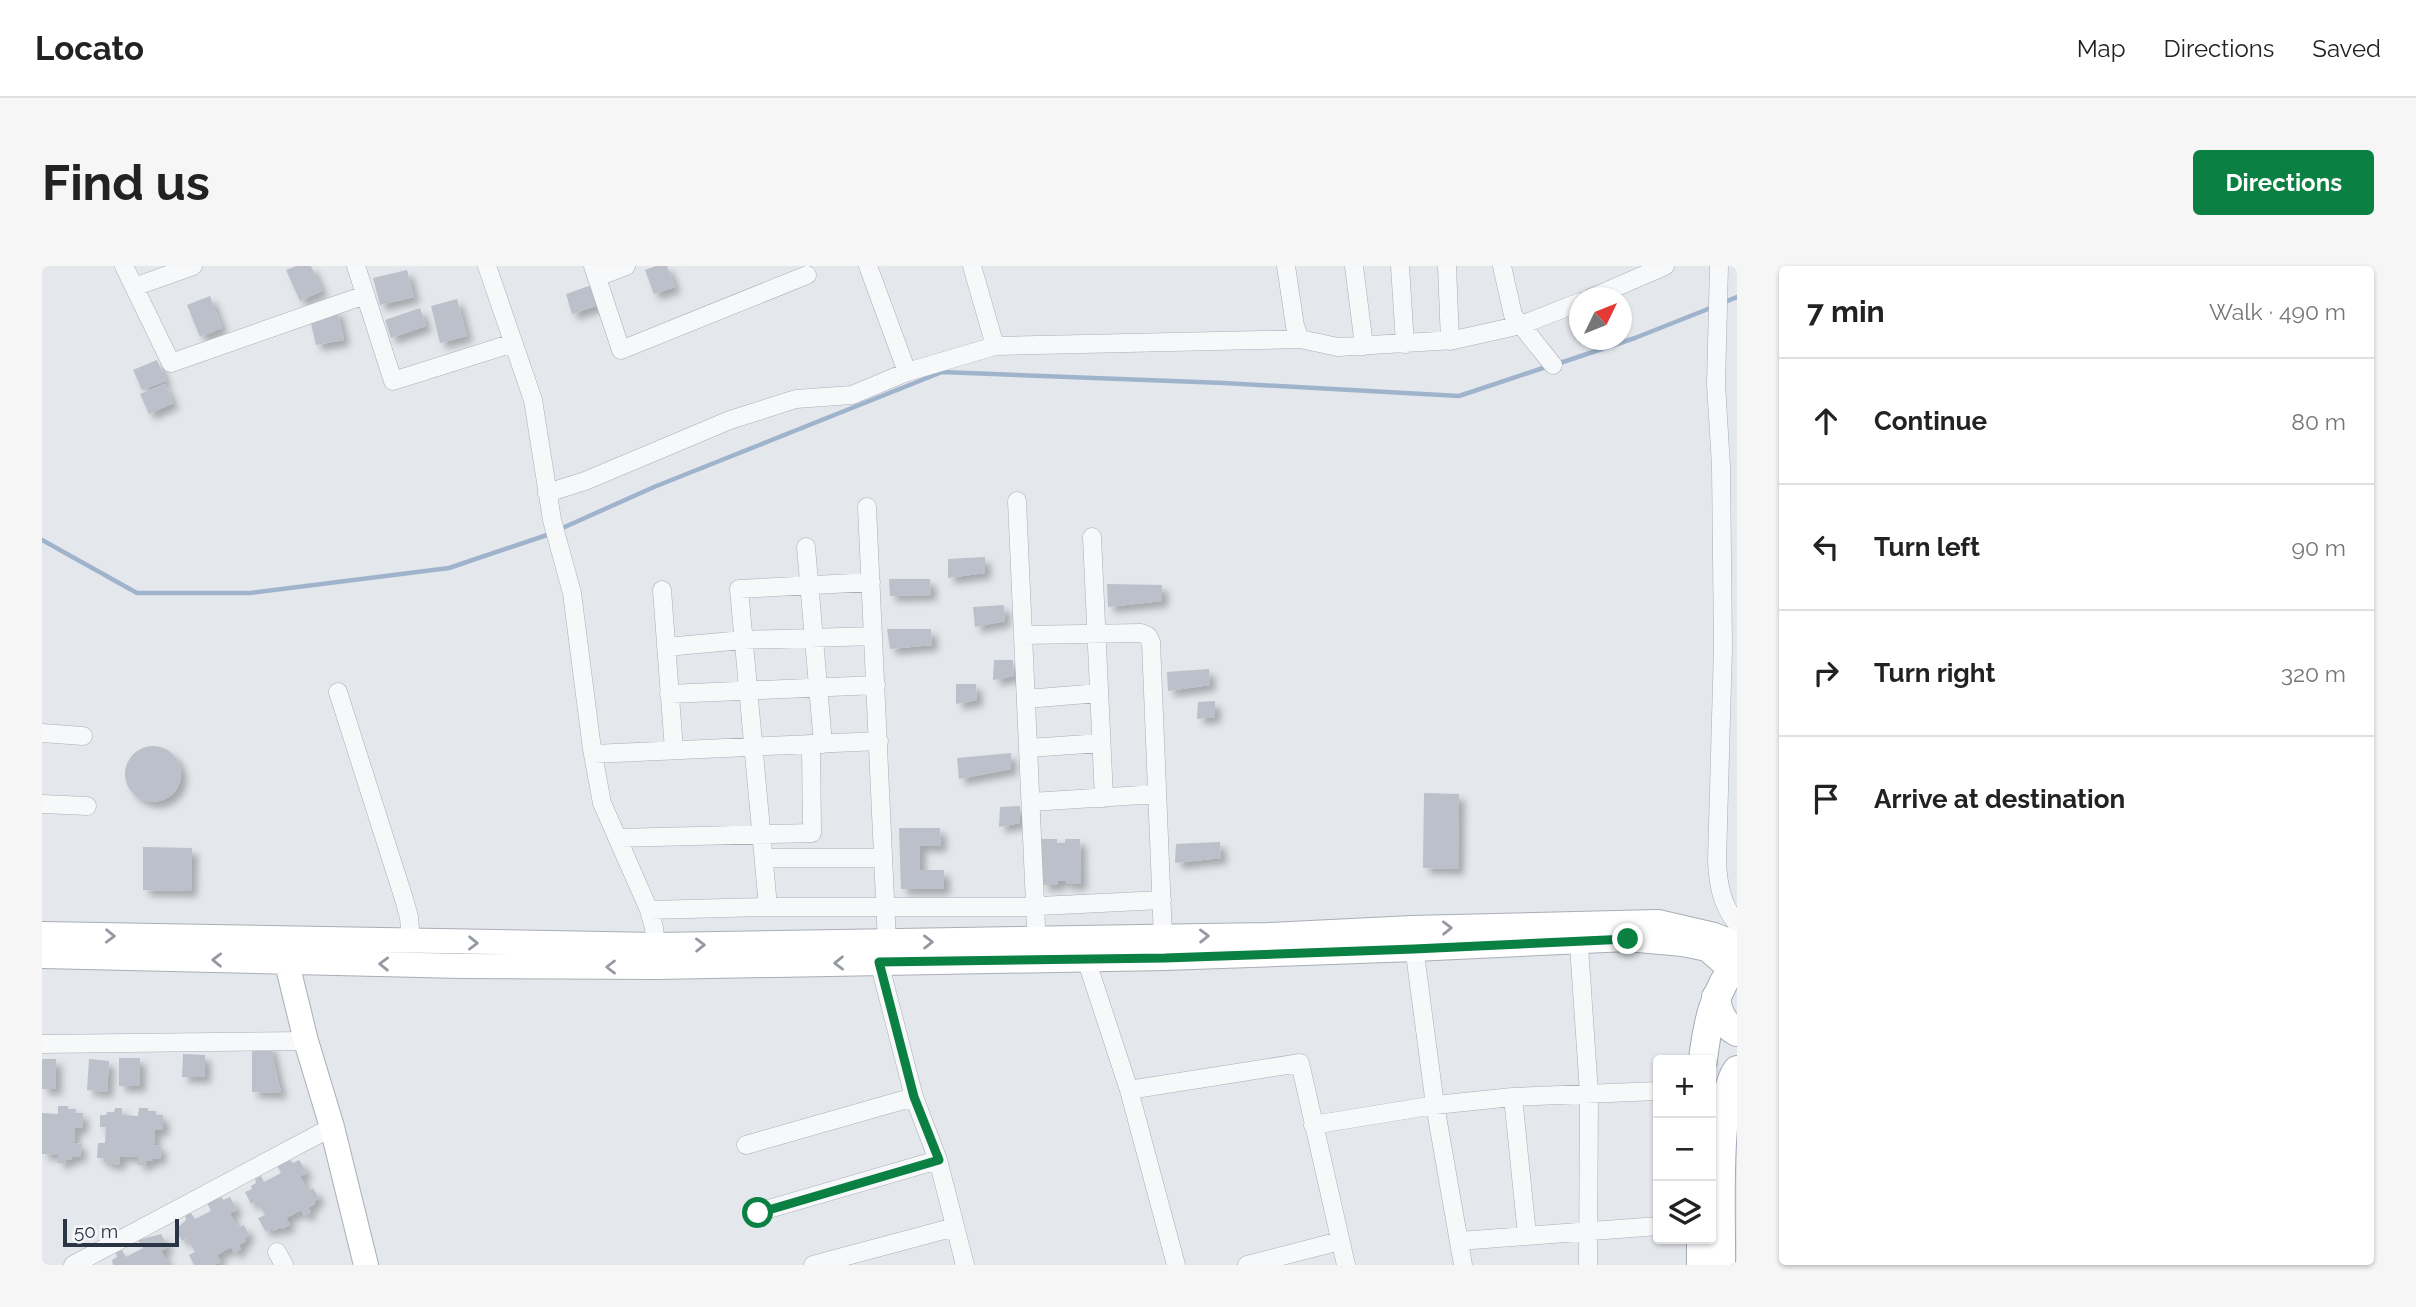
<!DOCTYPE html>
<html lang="en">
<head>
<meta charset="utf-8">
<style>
  :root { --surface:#fff; --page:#f6f6f6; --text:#222; --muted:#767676; --line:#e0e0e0; --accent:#0b8043 }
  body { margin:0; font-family:Raleway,sans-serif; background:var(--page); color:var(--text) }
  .controls { position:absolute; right:21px; bottom:21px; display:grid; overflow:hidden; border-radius:7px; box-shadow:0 2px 5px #0004 }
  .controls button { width:63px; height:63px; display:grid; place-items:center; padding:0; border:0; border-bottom:2px solid var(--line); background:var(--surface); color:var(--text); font:35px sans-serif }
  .compass { position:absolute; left:1527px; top:21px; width:63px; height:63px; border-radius:50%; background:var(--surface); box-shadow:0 2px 5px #0004; rotate:47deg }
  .scale { position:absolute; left:21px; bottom:18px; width:116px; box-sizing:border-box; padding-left:7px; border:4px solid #2b3445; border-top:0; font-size:19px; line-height:24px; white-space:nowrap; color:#2b3445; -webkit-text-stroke:5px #f4f6f9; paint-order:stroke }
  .stop { position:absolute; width:21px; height:21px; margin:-16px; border:5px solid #0b8043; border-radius:50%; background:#fff }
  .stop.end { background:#0b8043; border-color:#fff; box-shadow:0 2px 7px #0008 }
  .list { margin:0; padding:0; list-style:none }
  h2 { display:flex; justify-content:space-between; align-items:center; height:91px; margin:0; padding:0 28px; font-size:30px }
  h2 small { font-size:23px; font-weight:400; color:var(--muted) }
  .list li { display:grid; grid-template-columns:46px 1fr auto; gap:21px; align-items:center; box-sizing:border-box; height:126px; padding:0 28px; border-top:2px solid var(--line) }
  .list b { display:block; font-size:26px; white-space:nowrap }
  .list em { font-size:23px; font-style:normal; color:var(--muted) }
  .icon { flex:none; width:38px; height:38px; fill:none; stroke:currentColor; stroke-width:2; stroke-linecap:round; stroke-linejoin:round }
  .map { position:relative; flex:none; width:1695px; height:999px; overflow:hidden; border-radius:7px }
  header { display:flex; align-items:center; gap:42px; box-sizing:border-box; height:98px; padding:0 35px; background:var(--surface); border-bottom:2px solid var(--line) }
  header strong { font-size:33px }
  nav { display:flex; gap:38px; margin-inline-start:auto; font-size:24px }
  .intro { display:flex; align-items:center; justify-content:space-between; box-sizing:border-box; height:168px; padding:0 42px }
  h1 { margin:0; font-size:49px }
  .button { padding:18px 32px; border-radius:7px; background:var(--accent); color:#fff; font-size:24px; font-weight:700 }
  main { display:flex; gap:42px; padding:0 42px }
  aside { flex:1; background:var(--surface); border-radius:7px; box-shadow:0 2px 5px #0004 }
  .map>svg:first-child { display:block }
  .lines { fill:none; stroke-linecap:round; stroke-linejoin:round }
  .stream { stroke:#9fb4cc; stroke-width:4.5 }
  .building { fill:#bbc0ca; filter:url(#shadow) }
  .street-casing { stroke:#a9aeb7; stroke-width:19 }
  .secondary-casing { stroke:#a9aeb7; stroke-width:26 }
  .primary-casing { stroke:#a3abb8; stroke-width:30 }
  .street { stroke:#f7f8fa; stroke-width:18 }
  .secondary { stroke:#fff; stroke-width:24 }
  .primary { stroke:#fff; stroke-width:28 }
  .oneway { stroke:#959aa2 }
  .route { stroke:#0b8043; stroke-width:9 }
</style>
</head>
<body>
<header>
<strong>Locato</strong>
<nav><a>Map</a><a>Directions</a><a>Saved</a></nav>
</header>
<div class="intro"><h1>Find us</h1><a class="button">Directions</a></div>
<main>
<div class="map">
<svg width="1695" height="999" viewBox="0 0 1695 999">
  <defs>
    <filter id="shadow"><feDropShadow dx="6" dy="6" stdDeviation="3.5" flood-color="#0004"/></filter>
  </defs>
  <rect width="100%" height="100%" fill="#e4e7ec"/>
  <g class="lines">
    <path class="stream" d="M1680,37L1695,31
      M1515,98L1593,72L1671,41
      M516,264L612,221L900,106L1182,117L1417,130L1507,100
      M0,274L95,327H208L407,302L508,268"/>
  </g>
  <path class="building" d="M254,0H269L280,25L258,35L244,4Z
    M614,0H625L633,21L612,28L603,4Z
    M365,4L372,31L338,39L331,12Z
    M550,19L557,39L530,48L524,28Z
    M168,30L180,62L158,71L145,39Z
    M415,33L425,70L398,77L389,40Z
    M378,42L384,60L349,72L343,54Z
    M295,43L302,74L274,79L267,49Z
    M115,94L124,115L100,124L91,104Z
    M123,118L131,137L107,148L98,128Z
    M943,291V307L906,312V293Z
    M847,313H888L889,329L848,330Z
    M1065,318L1120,319V335L1066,341Z
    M962,339L963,355L933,361L931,341Z
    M845,363H889L890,379L848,383Z
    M952,394H971L972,410L951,414Z
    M1167,403L1168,419L1126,425L1125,406Z
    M914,418H934L935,434L914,438Z
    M1173,435V451L1155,453L1156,436Z
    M83 508a28 28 0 1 1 56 0a28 28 0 1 1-56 0Z
    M969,487V503L917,513L915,492Z
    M1382,527L1417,528L1416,603L1381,602Z
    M978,540V557L957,561L958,541Z
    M857,562H898L899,580H878V604H902V623H859Z
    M999,573H1015V577H1023V573H1038L1039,618H1024V615H1016V619H1000Z
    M1178,576L1179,592L1133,597L1134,578Z
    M101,581L150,582L149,625L101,624Z
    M228,779L239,827L210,826V780Z
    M141,788L163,789V811H140Z
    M77,792H98V820H77Z
    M0,793H14V823H0Z
    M47,793L67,795L65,826L45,824Z
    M16,840H26V843H34L33,847H41L40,862H33L32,877L39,878L38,891L31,890L29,894L24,893L22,897H16V889L0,888V847L16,848Z
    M73,842H80V849L96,850L97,842H106V845H114V849H121V864H113L112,879L119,880L118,893L111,892L110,895H104L103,899H96V891L78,890L77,899L62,896V892H55L56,877H63L64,861H58V849H64L65,846H72Z
    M249,894L251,897L257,894L265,907L258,910L266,925L271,922L277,932L272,935L273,938L266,942L269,946L262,950L259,944L244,952L248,959L240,963L238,961L232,965L230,962L224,966L216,952L223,949L215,935L209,938L203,926L210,923L209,920L214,917L213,913L219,910L222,916L239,907L235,900Z
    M180,931L181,934L188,931L195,944L188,947L196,962L202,959L207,969L202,972L204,975L197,979L199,983L192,987L189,981L175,989L179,996L172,999H152L147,989L153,986L145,972L140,975L134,963L144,954L143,950L149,947L153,953L169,945L165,937Z
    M119,968L126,981L119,985L127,999H71L70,994L75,991L74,987L80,984L84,991L101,982L96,974Z"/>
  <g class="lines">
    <g class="street-casing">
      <path id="street" d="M82,0L129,97L323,29
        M314,0L351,115L471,77
        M445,0L491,134L510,254L530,327L550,483L560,537L607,644L612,662L615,690
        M551,0L579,84L765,9
        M826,0L865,106
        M1244,0L1253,60L1258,73
        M1312,0L1322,80
        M1358,0L1363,78
        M1405,0L1408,75
        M1460,0L1471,49L1511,99
        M1677,0L1674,118L1679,200L1681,381L1675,595C1676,619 1680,639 1695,658
        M555,11L584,0
        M92,21L151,0
        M1549,32L1623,0
        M953,80L1258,73L1296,81L1412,74L1479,59L1538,36
        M505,227L543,215L688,154L754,133L810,129L865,106L953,80L930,0
        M975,235L995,683
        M825,241L845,677
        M1050,271L1062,532
        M764,281L781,478
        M620,324L632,484
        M981,369L1099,367L1106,370L1109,376L1121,671
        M624,381L701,374L831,370
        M296,426L362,633L367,651L369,676
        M627,428L834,419
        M984,433L1057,427
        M0,467L41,470
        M987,482L1059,477
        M551,488L837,475
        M989,536L1115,528
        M0,538L45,540
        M576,572L770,567L769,478
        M722,592H841
        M726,641L697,323L829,316
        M607,644L726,641H977L1120,634
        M1536,665L1547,827L1546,999
        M1371,673L1393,839L1421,999
        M1044,683V693L1087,824L1134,999
        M837,696L872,831L896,894L923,999
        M0,778L264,775
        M1087,824L1258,797L1304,999
        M1471,831L1485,969
        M1271,859L1393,839L1471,831L1616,825
        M704,879L872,831
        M716,946L896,894
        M1417,975L1616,960
        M235,986L242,999
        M31,999L290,861
        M771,999L913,961
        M1205,999L1298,975"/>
    </g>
    <g class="secondary-casing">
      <path id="secondary" d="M0,668L615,679L1226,669L1370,662L1616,656L1672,669L1695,678
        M241,681L264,775L290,861L324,999
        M0,690L419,700L615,701L1123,692L1372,683L1585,673L1641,678L1665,683L1689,704"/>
    </g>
    <g class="primary-casing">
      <path id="primary" d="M1674,731C1676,747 1681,758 1695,766
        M1661,794C1665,759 1672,725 1695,696
        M1659,999V973
        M1679,999C1680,958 1673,834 1695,804"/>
    </g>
    <use href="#street" class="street"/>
    <use href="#secondary" class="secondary"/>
    <use href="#primary" class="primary"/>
  </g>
  <defs><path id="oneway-chevron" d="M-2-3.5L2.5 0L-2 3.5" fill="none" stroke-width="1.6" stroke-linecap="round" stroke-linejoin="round" transform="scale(1.75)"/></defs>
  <g class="oneway">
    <use href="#oneway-chevron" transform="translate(1405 662) rotate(-1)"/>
    <use href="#oneway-chevron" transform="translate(68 670) rotate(1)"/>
    <use href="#oneway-chevron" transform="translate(1162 670) rotate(-1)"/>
    <use href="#oneway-chevron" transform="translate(886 676) rotate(-1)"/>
    <use href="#oneway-chevron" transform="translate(431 677) rotate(1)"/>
    <use href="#oneway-chevron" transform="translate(658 679) rotate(-1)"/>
    <use href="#oneway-chevron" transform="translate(175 694) rotate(-179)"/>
    <use href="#oneway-chevron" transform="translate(797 697) rotate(179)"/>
    <use href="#oneway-chevron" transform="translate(342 698) rotate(-179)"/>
    <use href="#oneway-chevron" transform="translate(569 701) rotate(-180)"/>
  </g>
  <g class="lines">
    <path class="route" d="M716,947L897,894L872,831L837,696L1123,692L1372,683L1586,673"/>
  </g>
</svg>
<div class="controls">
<button>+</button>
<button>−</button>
<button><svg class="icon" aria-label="layers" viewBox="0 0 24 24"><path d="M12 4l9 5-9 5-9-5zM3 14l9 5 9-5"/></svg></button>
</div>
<svg class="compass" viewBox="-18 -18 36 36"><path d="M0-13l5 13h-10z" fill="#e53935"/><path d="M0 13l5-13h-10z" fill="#767676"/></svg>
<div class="scale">50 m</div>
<div class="stop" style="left:716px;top:947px"></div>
<div class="stop end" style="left:1586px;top:673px"></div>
</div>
<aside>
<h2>7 min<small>Walk · 490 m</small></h2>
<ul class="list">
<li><svg class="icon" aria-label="ahead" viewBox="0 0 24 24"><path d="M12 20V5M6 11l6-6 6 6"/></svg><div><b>Continue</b></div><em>80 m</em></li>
<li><svg class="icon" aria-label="left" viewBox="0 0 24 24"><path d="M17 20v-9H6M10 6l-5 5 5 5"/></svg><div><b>Turn left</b></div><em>90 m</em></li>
<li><svg class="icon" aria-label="right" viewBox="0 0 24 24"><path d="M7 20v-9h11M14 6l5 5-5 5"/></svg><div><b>Turn right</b></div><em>320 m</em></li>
<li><svg class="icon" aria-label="arrive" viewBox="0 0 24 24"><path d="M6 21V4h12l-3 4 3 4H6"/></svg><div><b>Arrive at destination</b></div></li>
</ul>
</aside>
</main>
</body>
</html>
